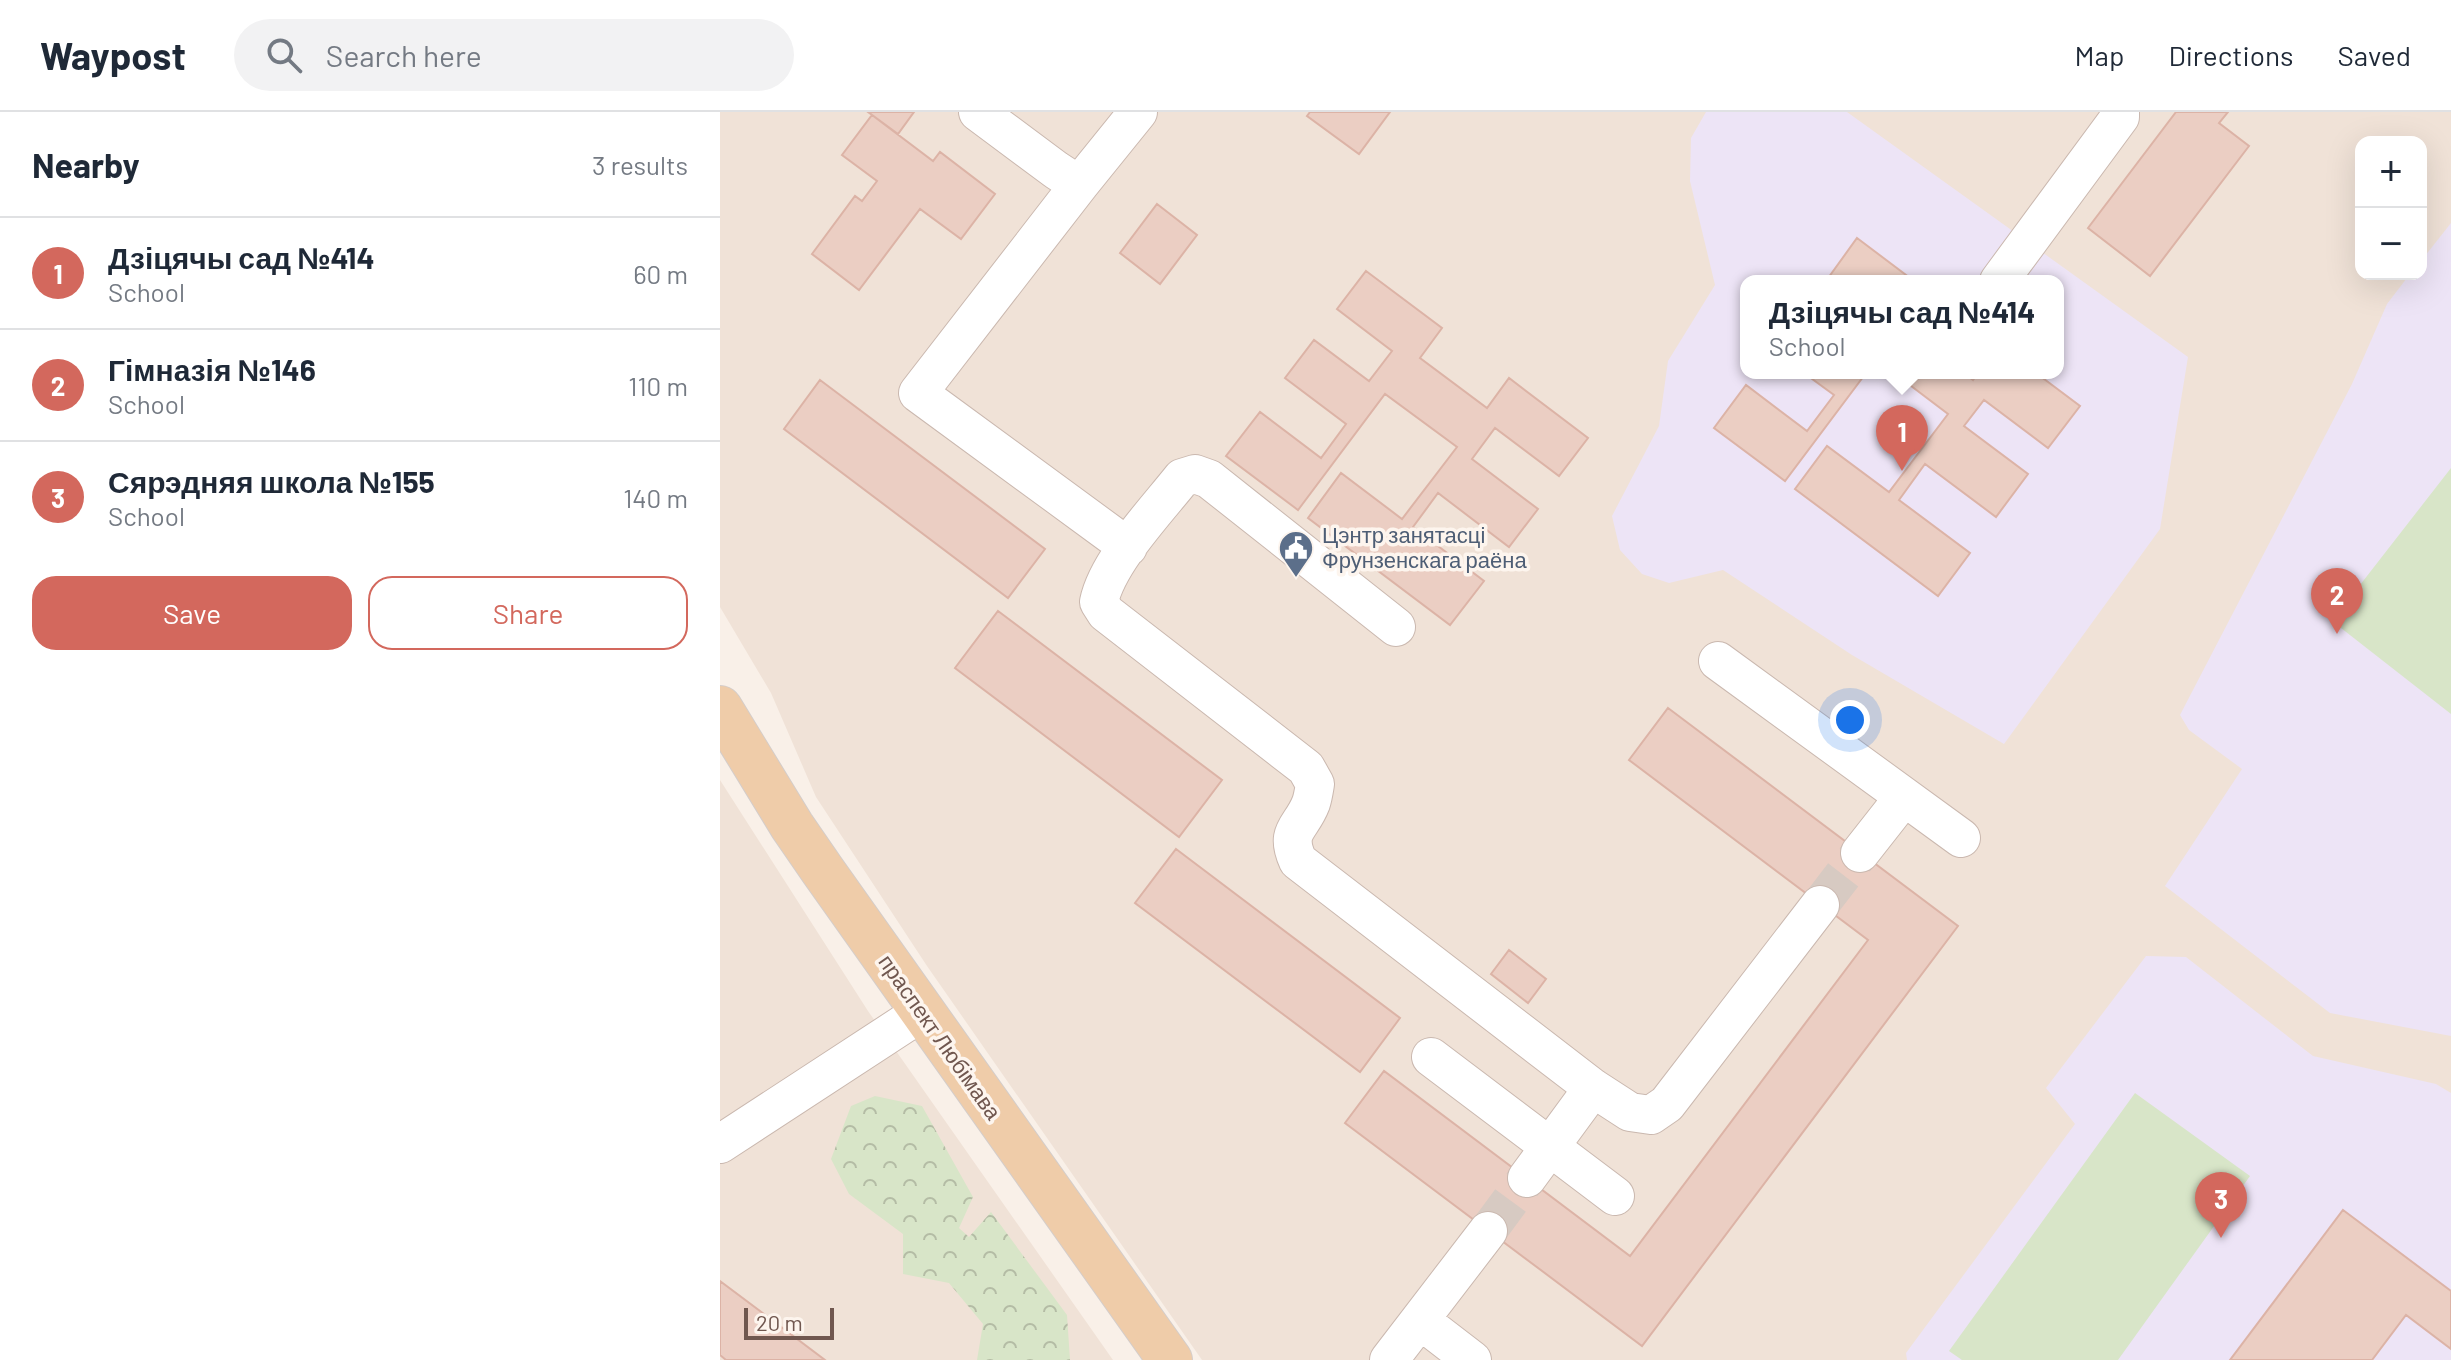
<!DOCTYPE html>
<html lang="en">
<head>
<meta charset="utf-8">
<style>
  :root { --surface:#fff; --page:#f2f2f3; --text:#1f2937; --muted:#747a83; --line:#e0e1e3; --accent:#d3685d }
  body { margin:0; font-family:Barlow,sans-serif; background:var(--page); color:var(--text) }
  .controls { position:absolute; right:24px; top:24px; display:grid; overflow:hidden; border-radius:16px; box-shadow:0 8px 32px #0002 }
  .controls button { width:72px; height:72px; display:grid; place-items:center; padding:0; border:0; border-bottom:2px solid var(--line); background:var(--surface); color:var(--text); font:40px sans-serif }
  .scale { position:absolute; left:24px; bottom:20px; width:90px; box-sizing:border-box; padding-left:8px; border:4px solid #70574f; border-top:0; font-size:22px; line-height:28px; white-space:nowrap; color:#70574f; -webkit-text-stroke:6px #fdf5ee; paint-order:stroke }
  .you { position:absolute; left:1130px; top:608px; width:28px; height:28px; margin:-20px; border:6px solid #fff; border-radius:50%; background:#1a73e8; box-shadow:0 0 0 12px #1a73e833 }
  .badge { display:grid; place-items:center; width:52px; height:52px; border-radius:50%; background:var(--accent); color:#fff; font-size:26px; font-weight:700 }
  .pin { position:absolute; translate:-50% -66px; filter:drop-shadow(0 2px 4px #0008) }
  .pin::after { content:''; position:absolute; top:42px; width:28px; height:24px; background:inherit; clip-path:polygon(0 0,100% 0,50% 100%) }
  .popup { position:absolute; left:1020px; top:163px; width:324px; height:104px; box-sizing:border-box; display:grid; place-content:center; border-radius:16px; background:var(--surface); filter:drop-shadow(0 2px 6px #0005); font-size:26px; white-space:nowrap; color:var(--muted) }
  .popup b { font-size:30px; color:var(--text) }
  .popup::after { content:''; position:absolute; left:50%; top:100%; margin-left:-16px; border:16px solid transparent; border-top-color:var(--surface) }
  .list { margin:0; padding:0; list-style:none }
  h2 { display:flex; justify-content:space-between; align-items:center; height:104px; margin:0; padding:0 32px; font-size:34px }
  h2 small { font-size:26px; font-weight:400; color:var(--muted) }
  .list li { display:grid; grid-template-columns:52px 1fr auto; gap:24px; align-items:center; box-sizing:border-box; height:112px; padding:0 32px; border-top:2px solid var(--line) }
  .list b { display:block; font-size:30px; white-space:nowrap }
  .list p { margin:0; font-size:26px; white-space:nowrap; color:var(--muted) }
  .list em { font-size:26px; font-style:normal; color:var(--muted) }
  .actions { display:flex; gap:16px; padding:24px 32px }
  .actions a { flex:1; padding:18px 0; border:2px solid var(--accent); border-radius:24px; text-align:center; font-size:28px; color:var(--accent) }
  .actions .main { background:var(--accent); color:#fff }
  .icon { flex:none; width:44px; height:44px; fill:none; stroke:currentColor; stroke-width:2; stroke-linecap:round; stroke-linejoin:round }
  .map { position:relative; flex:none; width:1731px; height:1248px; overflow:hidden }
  header { display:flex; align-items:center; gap:48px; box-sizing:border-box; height:112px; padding:0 40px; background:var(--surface); border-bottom:2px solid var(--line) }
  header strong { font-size:38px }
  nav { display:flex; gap:44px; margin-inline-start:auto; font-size:28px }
  .search { width:560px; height:72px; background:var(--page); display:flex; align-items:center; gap:20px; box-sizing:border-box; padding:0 28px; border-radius:44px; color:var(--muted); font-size:30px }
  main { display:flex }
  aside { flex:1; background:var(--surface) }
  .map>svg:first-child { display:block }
  .residential { fill:#f0e2d7; fill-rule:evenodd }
  .education { fill:#ede4f6; fill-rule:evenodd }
  .forest { fill:url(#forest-crowns) }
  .park { fill:#d8e5c8 }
  .building { fill:#ebcec3; stroke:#dcb3a6; stroke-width:2 }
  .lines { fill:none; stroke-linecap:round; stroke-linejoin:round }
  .minor-tunnel { stroke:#d7cac2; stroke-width:38; stroke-dasharray:38 19; stroke-linecap:butt }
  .minor-casing { stroke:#cab8af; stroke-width:40 }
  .major-casing { stroke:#d4cdca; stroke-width:46 }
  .minor { stroke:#fff; stroke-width:38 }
  .major { stroke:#efcca9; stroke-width:44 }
  .labels { text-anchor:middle; stroke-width:7; stroke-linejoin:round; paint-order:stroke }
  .service-label { font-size:22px; fill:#4e5e75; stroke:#fdf5ee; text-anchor:start }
  .street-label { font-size:22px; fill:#70574f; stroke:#fdf5ee }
</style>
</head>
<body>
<header>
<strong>Waypost</strong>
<div class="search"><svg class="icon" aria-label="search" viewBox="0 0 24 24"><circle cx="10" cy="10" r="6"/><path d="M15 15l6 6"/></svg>Search here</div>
<nav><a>Map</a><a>Directions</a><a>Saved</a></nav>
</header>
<main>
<aside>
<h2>Nearby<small>3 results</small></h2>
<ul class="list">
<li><span class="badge">1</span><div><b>Дзіцячы сад №414</b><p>School</p></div><em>60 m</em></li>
<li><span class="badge">2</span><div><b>Гімназія №146</b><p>School</p></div><em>110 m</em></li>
<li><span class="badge">3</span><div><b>Сярэдняя школа №155</b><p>School</p></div><em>140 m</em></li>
</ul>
<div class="actions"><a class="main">Save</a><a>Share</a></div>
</aside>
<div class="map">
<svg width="1731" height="1248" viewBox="0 0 1731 1248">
  <defs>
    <pattern id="forest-crowns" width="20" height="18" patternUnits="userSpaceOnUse" patternTransform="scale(2)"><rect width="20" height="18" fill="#d8e5c8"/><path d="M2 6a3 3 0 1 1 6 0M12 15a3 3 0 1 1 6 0" fill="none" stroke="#b4bca5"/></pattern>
  </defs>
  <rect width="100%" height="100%" fill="#f9f0e8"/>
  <path class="residential" d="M0,0H1731V1248H482L207,854L96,685L51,581L0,495ZM1641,30H1701V162H1641ZM1026,169H1338V261H1026Z
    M0,668L148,899L393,1248H0Z"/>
  <path class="education" d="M986,0H1127L1468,245L1440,417L1284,632L1132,543L1003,458L949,471L922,462L900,438L892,404L939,314L948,249L995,173L970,69L971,26ZM1026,169H1338V261H1026Z
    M1731,111V924L1610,901L1445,774L1522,657L1469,618L1460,603L1632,272L1667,192L1690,162H1701V149Z
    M1426,844L1466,845L1593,944L1716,972L1731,981V1248H1187L1186,1241L1355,1012L1326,976Z"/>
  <path class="forest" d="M155,984L202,994L253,1085L239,1116L249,1125L271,1100L347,1203L350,1248H257L263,1212L229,1171L183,1162V1122L129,1082L111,1047L131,994Z"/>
  <path class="park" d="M1731,356V602L1612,509Z
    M1415,981L1530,1064L1398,1248H1242L1229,1239Z"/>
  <path class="building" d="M148,0H194L178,22Z
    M590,0H670L639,42L587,4Z
    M1456,0H1508L1499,11L1529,34L1430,164L1368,116Z
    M152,3L213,49L220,40L275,82L241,127L200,97L139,178L92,142L135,84L142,89L157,69L122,43Z
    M437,92L477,123L440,172L400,141Z
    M1137,126L1194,169H1106Z
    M646,159L722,216L700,246L767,296L789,266L868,326L839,364L775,316L752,347L818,397L789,435L718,381L693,415L764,469L730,513L588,406L621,361L682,407L737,335L665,282L578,398L506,344L540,300L601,346L626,312L565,266L594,228L649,269L672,239L617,197Z
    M1084,261H1146L1065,369L994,316L1026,273L1087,319L1114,283Z
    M1174,261H1244L1253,268L1258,261H1316L1360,294L1328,336L1264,288L1244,314L1308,362L1276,405L1205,352L1179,388L1250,441L1218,484L1075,377L1107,334L1169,380L1228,302Z
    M100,268L325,437L288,486L64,317Z
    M278,499L502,668L459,725L235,556Z
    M948,596L1238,814L922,1234L625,1011L664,959L910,1144L1148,828L909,648Z
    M456,737L680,906L640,960L415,791Z
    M789,838L826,867L808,891L771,862Z
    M1623,1098L1731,1179V1237L1686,1203L1652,1248H1510Z
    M0,1169L105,1248H6L0,1243Z"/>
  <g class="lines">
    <path class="minor-tunnel" d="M1100,793L1140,741
      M768,1119L807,1066"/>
    <g class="minor-casing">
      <path id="minor" d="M258,0L336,58L359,73L198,281L408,435
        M359,73L418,0
        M1279,169L1400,5V0
        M676,515L489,367L475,362L462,366C436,399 387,450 379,490L386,501L586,656L595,672C594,678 593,685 591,691C581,717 564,718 578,749L873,976L910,1000L931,1003L947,992L1100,793
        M998,549L1241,726
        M1140,741L1184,685
        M711,945L895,1084
        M0,1032L202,900
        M807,1066L873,976
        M700,1208L752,1248
        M669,1248L768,1119"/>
    </g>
    <g class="major-casing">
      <path id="major" d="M0,596L72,714L103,759L450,1248"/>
    </g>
    <use href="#minor" class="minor"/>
    <use href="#major" class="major"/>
  </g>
  <defs>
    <g id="civic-pin" transform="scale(1.8)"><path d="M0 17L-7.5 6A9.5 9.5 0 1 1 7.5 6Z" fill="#5c6f8a" stroke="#fdf5ee"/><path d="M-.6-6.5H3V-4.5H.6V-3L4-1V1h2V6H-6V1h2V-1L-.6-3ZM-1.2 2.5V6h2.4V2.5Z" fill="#fff"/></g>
  </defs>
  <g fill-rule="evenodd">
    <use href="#civic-pin" x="576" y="436"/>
  </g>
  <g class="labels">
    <g class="service-label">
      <text x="602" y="431">Цэнтр занятасці<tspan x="602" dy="25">Фрунзенскага раёна</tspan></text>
    </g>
    <g class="street-label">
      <text transform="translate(220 925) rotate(55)" y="8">праспект Любімава</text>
    </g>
  </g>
</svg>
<div class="controls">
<button>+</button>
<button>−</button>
</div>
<div class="scale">20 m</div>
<div class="you"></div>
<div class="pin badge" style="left:1182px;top:359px">1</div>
<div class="popup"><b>Дзіцячы сад №414</b>School</div>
<div class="pin badge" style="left:1617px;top:522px">2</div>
<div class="pin badge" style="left:1501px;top:1126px">3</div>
</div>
</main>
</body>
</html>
